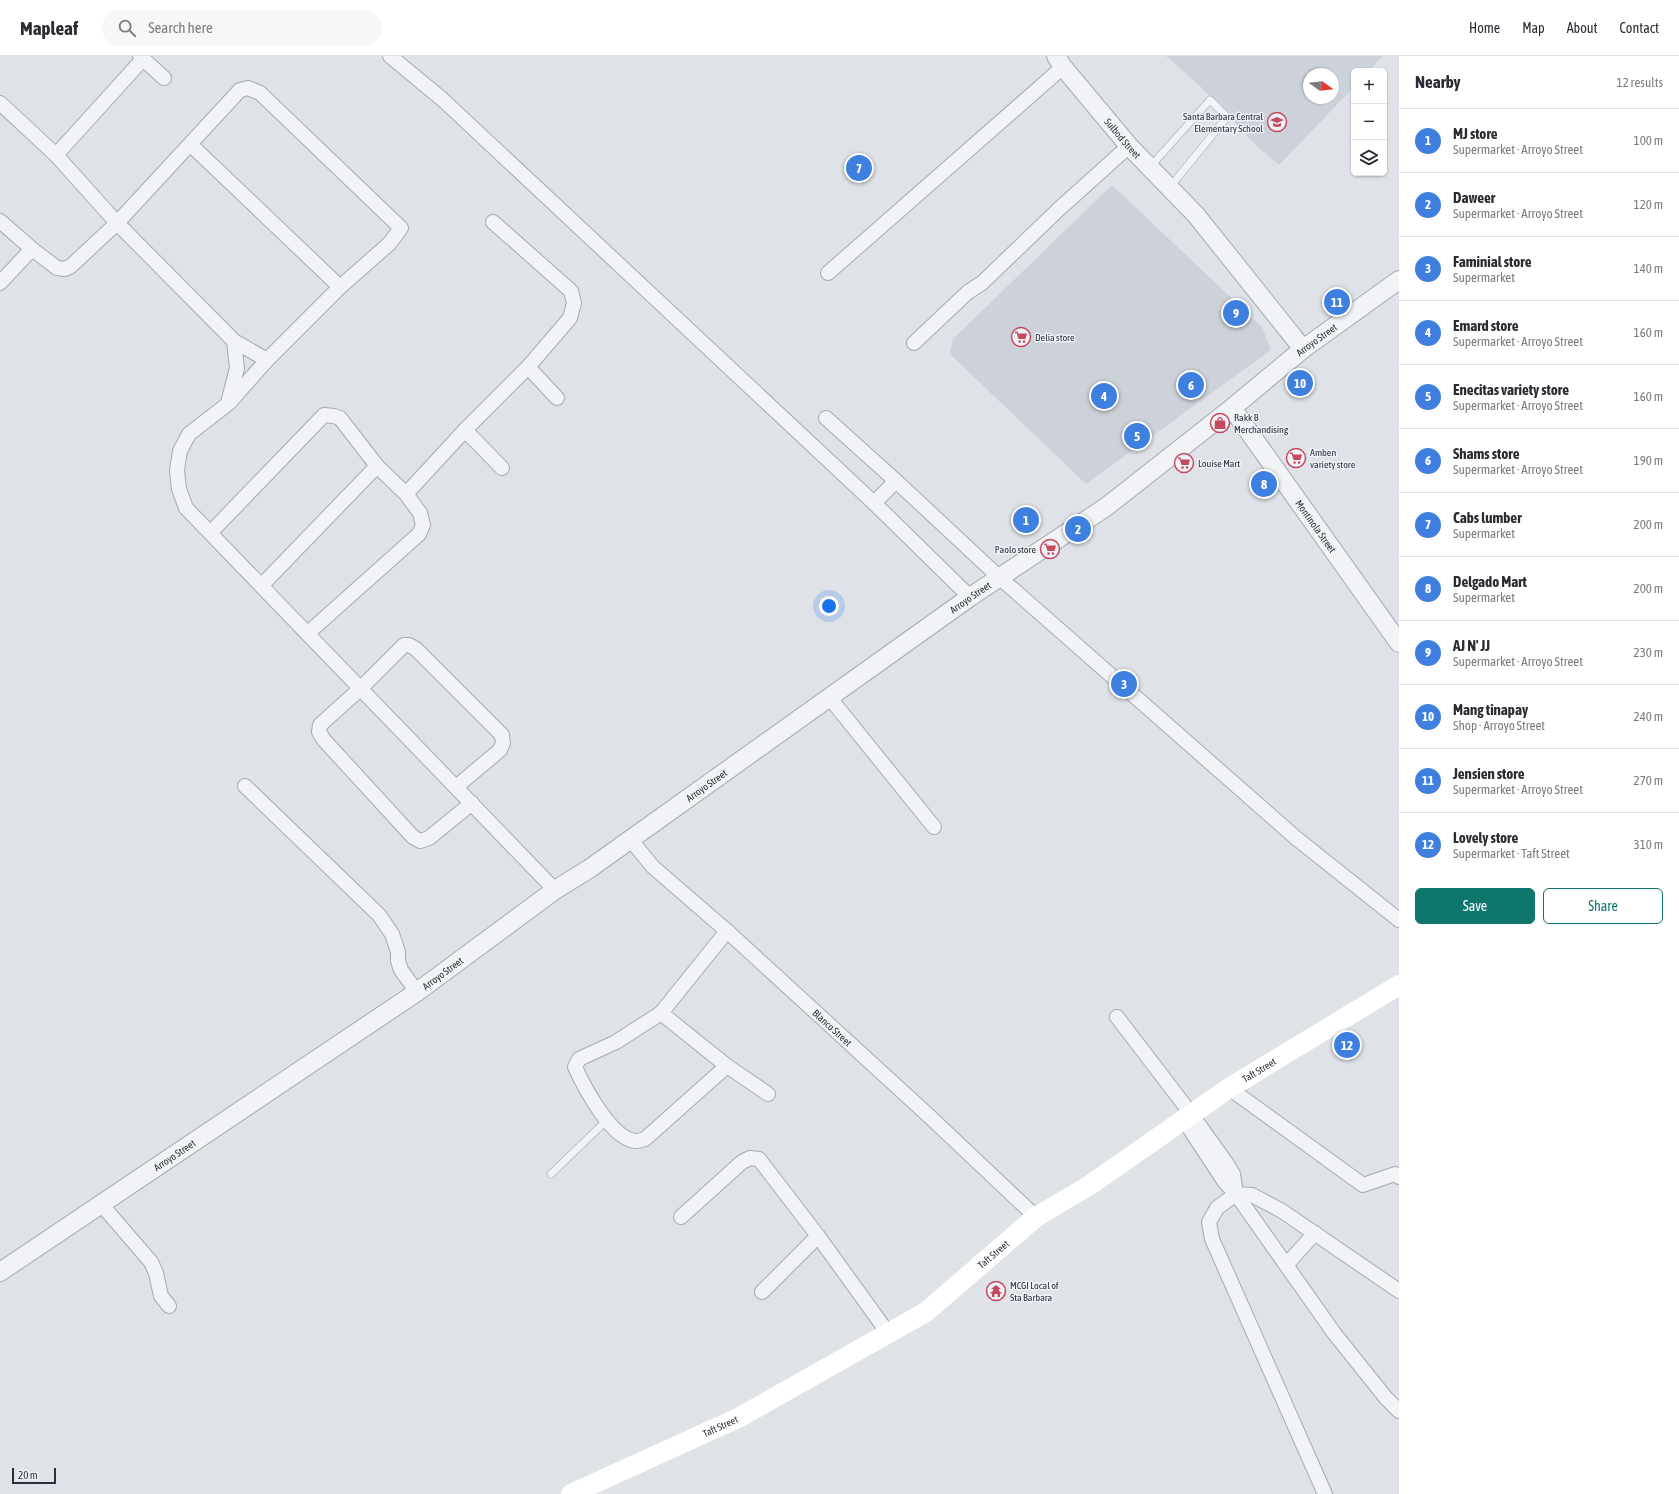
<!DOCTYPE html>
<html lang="en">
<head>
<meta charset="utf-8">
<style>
  :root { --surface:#fff; --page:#f7f7f7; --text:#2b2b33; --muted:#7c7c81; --line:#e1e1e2; --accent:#0f766e }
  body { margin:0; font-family:"Asap Condensed",sans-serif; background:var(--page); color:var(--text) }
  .controls { position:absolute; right:12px; top:12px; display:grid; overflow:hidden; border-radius:6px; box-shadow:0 1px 3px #0004 }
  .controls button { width:36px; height:36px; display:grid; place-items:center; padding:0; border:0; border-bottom:1px solid var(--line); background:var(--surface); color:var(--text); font:20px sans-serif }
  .compass { position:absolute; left:1303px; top:12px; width:36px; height:36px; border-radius:50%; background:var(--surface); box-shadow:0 1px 3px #0004; rotate:105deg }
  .scale { position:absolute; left:12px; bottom:10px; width:44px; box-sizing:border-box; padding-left:4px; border:2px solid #29313d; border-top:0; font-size:11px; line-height:14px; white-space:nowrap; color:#29313d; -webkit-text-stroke:3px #eef1f5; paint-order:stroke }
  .you { position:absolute; left:829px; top:550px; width:14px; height:14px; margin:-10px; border:3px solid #fff; border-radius:50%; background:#1a73e8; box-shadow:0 0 0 6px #1a73e833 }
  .badge { display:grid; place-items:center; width:26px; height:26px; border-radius:50%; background:var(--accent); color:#fff; font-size:13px; font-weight:700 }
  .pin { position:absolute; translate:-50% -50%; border:2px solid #fff; box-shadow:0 1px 4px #0006 }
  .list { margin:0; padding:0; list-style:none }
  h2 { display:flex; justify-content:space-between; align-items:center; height:52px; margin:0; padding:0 16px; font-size:17px }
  h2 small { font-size:13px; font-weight:400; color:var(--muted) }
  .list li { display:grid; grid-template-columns:26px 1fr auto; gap:12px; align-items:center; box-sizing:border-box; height:64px; padding:0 16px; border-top:1px solid var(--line) }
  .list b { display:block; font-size:15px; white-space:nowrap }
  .list p { margin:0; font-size:13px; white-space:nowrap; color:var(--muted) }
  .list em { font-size:13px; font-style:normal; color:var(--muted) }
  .actions { display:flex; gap:8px; padding:12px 16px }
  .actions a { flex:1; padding:9px 0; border:1px solid var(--accent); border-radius:6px; text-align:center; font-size:14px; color:var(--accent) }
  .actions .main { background:var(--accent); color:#fff }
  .icon { flex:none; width:22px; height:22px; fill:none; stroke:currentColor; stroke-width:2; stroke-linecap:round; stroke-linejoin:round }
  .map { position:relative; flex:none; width:1399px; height:1438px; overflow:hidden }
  header { display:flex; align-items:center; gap:24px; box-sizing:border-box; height:56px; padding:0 20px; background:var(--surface); border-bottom:1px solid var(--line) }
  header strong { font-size:19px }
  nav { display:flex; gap:22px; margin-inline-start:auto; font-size:14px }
  .search { width:280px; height:36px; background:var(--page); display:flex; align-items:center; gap:10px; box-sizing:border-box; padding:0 14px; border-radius:22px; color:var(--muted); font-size:15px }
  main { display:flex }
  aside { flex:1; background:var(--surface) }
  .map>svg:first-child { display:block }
  .built { fill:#cdd1d9; fill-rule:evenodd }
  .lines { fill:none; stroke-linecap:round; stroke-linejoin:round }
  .service-casing { stroke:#a5a9b1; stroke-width:8 }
  .minor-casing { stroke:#a5a9b1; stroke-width:16 }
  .tertiary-casing { stroke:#a5a9b1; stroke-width:20 }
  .service { stroke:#f1f3f6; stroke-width:7 }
  .minor { stroke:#f1f3f6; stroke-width:14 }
  .tertiary { stroke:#f1f3f6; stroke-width:18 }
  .secondary { stroke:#fff; stroke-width:20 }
  .labels { text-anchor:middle; stroke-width:3; stroke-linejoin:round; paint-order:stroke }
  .poi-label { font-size:10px; fill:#29313d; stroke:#eef1f5; text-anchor:start }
  .street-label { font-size:10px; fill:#29313d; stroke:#eef1f5 }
</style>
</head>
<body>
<header>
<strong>Mapleaf</strong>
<div class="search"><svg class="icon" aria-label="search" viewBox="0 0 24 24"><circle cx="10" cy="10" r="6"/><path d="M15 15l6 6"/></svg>Search here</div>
<nav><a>Home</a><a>Map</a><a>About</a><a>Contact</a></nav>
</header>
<main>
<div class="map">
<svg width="1399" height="1438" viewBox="0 0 1399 1438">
  <rect width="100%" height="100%" fill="#dfe2e7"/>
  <path class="built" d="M1166,0H1383L1369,15H1354V31L1279,109L1257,90L1200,30ZM1309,18H1333V42H1309Z
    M1112,129L1262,271L1271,294L1086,428L950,298L953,283Z"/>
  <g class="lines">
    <g class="service-casing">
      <path id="service" d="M1150,111L1210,44L1227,61L1170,131
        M551,1118L606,1065"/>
    </g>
    <g class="minor-casing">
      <g id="minor">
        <path d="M140,0L164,22"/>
        <path d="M390,0L442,43L874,447L970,541"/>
        <path d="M0,47L56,99L117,167L234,285L237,312L229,343"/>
        <path d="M191,89L340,231"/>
        <path d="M56,99L143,3"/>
        <path d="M0,165L32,193L57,212L65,213L71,210L117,167L240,34L248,32L260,37L401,172L389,188L340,231L267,304L229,347L189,378L180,395L177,414L179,433L186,452L555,834"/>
        <path d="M828,217L1063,11"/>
        <path d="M0,227L32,193"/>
        <path d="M234,285L267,304"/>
        <path d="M914,287L968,236L982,227L1059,153L1129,90"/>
        <path d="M528,311L557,342"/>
        <path d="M826,362L896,425L999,521L1296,782L1399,864"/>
        <path d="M465,374L502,412"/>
        <path d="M406,438L465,374L528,311L570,262L574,247L571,235L493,166"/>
        <path d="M874,447L896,425"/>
        <path d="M211,476L324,359L334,360L340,362L377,410L406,438L420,457L423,469L419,478L308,577"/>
        <path d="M262,529L377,410"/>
        <path d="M829,641L934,771"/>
        <path d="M245,730L379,859L392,878L398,896V905L401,914L417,936"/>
        <path d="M456,731L500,694L503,687L502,679L416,593L409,589H404L361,632L320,669L319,676L324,684L413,781L420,785L429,782L472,747"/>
        <path id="s1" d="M630,783L653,811L727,875L929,1060L1036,1161"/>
        <path d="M727,875L661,957L616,986L579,1003L575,1011C584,1031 612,1084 636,1085C639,1085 642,1084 645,1083L727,1010"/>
        <path d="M661,957L727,1010L768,1038"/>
        <path d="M1117,961L1192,1059L1227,1108L1233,1118L1236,1138"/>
        <path d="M1229,1032L1363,1129L1395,1118L1399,1121"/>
        <path d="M1184,1064L1224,1125L1236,1138L1334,1277L1386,1342L1399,1355"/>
        <path d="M101,1148L151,1206L156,1217L161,1240L169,1250"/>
        <path d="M681,1161L742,1106L750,1102L759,1103L818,1180L888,1277"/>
        <path d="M1286,1209L1315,1177"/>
        <path d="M762,1236L818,1180"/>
        <path d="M1325,1438L1212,1183L1209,1166L1217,1152L1236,1138L1252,1139L1282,1155L1399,1235"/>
      </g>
    </g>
    <g class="tertiary-casing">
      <g id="tertiary">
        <path id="s2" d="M1056,0L1063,11L1129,90L1196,159L1303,293"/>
        <path id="s3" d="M1232,352L1399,587"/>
        <path id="s4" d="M0,1216L417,936L555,834L589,813L970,541L1106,451L1232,352L1303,293L1399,224"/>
      </g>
    </g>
    <use href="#service" class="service"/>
    <use href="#minor" class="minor"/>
    <use href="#tertiary" class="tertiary"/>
    <path class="secondary" id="s5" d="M571,1438L740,1361L926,1256L1036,1161L1090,1129L1229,1032L1399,929"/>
  </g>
  <defs>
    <g id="school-ring" transform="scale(1)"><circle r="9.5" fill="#eef1f5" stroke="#c64a5f" stroke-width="1.5"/><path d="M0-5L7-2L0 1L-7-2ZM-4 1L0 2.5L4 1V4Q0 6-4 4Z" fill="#c64a5f"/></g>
    <g id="supermarket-ring" transform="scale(1)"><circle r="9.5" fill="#eef1f5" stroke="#c64a5f" stroke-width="1.5"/><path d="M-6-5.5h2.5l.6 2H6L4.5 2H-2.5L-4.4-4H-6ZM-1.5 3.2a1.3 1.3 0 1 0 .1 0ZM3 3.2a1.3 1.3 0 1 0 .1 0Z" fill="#c64a5f"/></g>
    <g id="shop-ring" transform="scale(1)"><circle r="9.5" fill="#eef1f5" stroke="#c64a5f" stroke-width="1.5"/><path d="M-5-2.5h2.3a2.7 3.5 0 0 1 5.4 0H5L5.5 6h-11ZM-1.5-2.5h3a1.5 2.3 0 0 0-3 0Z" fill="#c64a5f"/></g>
    <g id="temple-ring" transform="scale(1)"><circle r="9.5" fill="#eef1f5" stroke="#c64a5f" stroke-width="1.5"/><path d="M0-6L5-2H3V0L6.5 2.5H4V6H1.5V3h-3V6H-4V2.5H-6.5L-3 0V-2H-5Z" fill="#c64a5f"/></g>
  </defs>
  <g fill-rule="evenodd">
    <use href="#school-ring" x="1277" y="66"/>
    <use href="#supermarket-ring" x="1021" y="281"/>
    <use href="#shop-ring" x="1220" y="367"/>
    <use href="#supermarket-ring" x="1296" y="402"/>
    <use href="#supermarket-ring" x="1184" y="407"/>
    <use href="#supermarket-ring" x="1050" y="493"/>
    <use href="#temple-ring" x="996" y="1235"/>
  </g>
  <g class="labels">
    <g class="poi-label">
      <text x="1263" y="64" text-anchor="end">Santa Barbara Central<tspan x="1263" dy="12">Elementary School</tspan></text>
      <text x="1035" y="285">Delia store</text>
      <text x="1234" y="365">Rakk B<tspan x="1234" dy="12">Merchandising</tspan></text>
      <text x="1310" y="400">Amben<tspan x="1310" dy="12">variety store</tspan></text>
      <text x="1198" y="411">Louise Mart</text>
      <text x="1036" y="497" text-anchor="end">Paolo store</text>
      <text x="1010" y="1233">MCGI Local of<tspan x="1010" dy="12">Sta Barbara</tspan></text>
    </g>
    <g class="street-label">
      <text dy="4" stroke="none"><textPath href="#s2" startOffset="106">Sulbod Street</textPath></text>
      <text dy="4" stroke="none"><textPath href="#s4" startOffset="1614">Arroyo Street</textPath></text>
      <text dy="4" stroke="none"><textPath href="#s3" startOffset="145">Montinola Street</textPath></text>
      <text dy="4" stroke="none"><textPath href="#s4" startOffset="1182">Arroyo Street</textPath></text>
      <text dy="4" stroke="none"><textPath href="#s4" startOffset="858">Arroyo Street</textPath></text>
      <text dy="4" stroke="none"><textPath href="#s4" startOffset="534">Arroyo Street</textPath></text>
      <text dy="4" stroke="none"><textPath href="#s1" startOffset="277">Blanco Street</textPath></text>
      <text dy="4" stroke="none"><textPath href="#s5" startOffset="812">Taft Street</textPath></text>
      <text dy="4" stroke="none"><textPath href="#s4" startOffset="210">Arroyo Street</textPath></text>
      <text dy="4" stroke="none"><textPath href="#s5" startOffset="488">Taft Street</textPath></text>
      <text dy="4" stroke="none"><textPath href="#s5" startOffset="164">Taft Street</textPath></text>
    </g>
  </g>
</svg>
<div class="controls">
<button>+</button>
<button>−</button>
<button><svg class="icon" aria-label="layers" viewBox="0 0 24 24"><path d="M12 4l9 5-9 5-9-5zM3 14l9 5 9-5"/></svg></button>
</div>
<svg class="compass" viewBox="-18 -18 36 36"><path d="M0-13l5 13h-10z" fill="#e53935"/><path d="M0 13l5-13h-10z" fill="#7c7c81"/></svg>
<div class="scale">20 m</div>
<div class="you"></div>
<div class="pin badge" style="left:1026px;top:464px;background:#3f7fe0">1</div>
<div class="pin badge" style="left:1078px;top:473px;background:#3f7fe0">2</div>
<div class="pin badge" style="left:1124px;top:628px;background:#3f7fe0">3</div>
<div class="pin badge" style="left:1104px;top:340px;background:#3f7fe0">4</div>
<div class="pin badge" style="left:1137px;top:380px;background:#3f7fe0">5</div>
<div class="pin badge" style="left:1191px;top:329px;background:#3f7fe0">6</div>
<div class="pin badge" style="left:859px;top:112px;background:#3f7fe0">7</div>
<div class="pin badge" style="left:1264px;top:428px;background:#3f7fe0">8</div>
<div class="pin badge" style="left:1236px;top:257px;background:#3f7fe0">9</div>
<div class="pin badge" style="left:1300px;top:327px;background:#3f7fe0">10</div>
<div class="pin badge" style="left:1337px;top:246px;background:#3f7fe0">11</div>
<div class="pin badge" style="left:1347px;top:989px;background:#3f7fe0">12</div>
</div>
<aside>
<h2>Nearby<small>12 results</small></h2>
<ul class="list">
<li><span class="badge" style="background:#3f7fe0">1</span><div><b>MJ store</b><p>Supermarket · Arroyo Street</p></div><em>100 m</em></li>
<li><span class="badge" style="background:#3f7fe0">2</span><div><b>Daweer</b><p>Supermarket · Arroyo Street</p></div><em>120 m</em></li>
<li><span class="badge" style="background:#3f7fe0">3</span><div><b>Faminial store</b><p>Supermarket</p></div><em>140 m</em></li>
<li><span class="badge" style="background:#3f7fe0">4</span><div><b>Emard store</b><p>Supermarket · Arroyo Street</p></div><em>160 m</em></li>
<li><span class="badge" style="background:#3f7fe0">5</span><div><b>Enecitas variety store</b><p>Supermarket · Arroyo Street</p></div><em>160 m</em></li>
<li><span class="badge" style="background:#3f7fe0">6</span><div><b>Shams store</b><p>Supermarket · Arroyo Street</p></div><em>190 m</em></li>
<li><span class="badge" style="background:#3f7fe0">7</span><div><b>Cabs lumber</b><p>Supermarket</p></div><em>200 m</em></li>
<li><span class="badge" style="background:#3f7fe0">8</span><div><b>Delgado Mart</b><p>Supermarket</p></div><em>200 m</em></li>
<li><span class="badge" style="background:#3f7fe0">9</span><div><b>AJ N' JJ</b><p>Supermarket · Arroyo Street</p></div><em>230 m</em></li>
<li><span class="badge" style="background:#3f7fe0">10</span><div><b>Mang tinapay</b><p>Shop · Arroyo Street</p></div><em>240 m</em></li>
<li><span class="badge" style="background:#3f7fe0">11</span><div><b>Jensien store</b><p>Supermarket · Arroyo Street</p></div><em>270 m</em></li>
<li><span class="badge" style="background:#3f7fe0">12</span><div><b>Lovely store</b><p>Supermarket · Taft Street</p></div><em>310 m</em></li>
</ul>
<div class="actions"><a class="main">Save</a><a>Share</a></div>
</aside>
</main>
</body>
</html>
